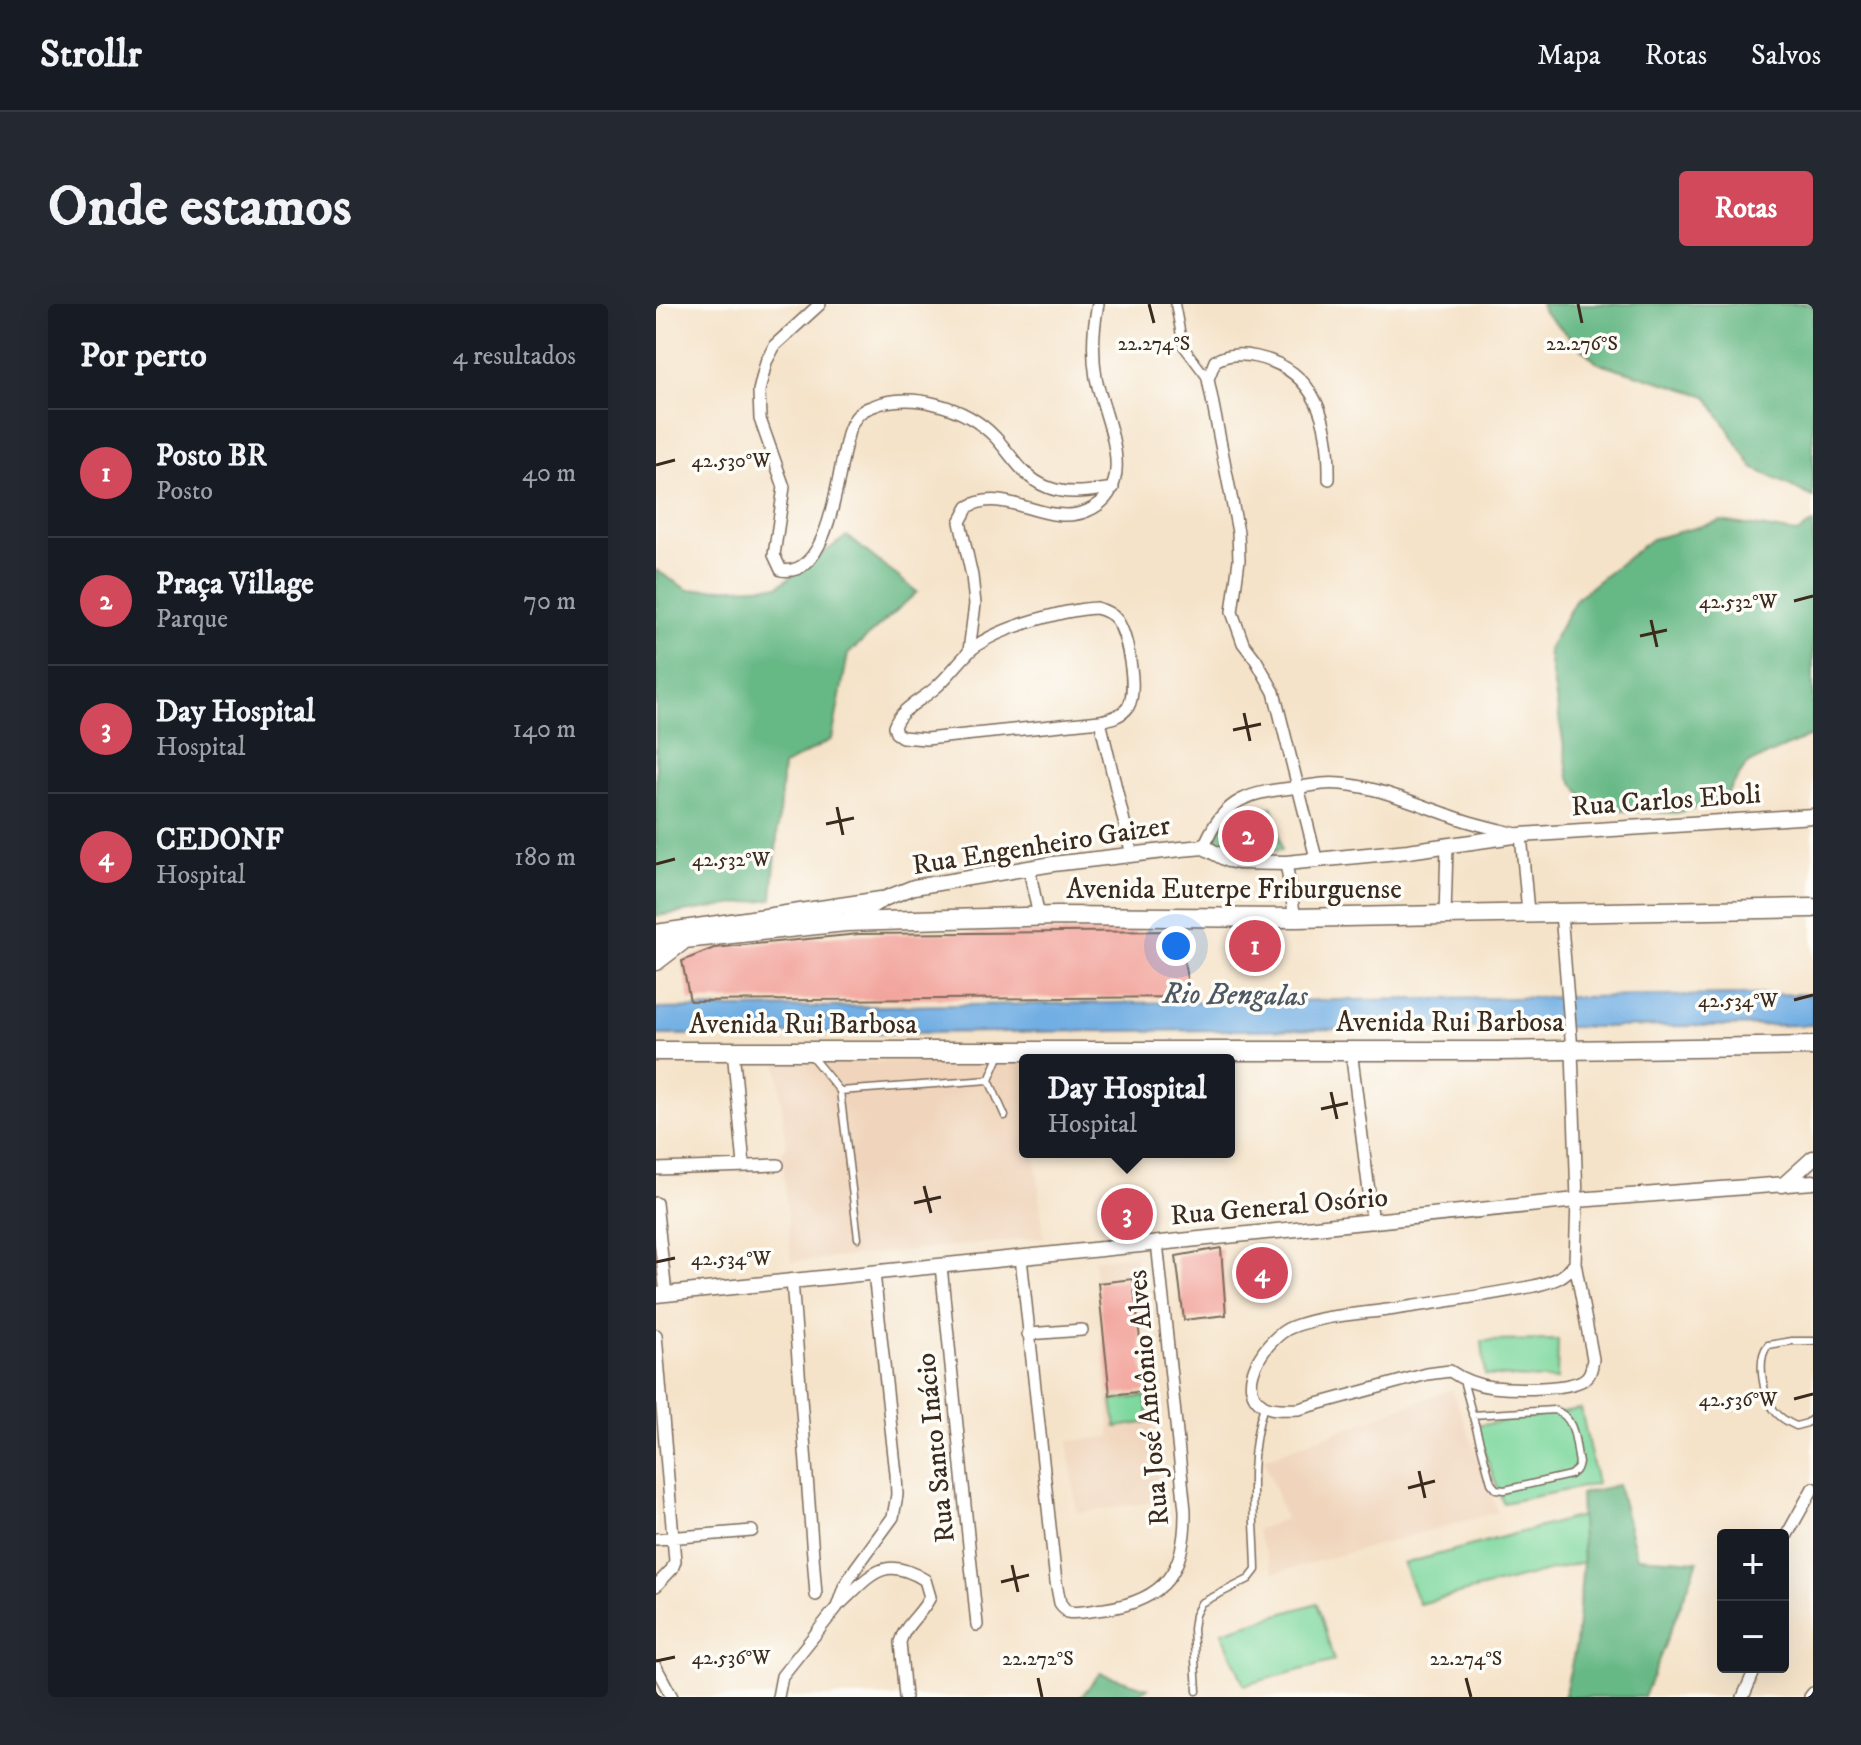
<!DOCTYPE html>
<html lang="pt">
<head>
<meta charset="utf-8">
<style>
  :root { --surface:#171b24; --page:#242831; --text:#f1f3f6; --muted:#9ea1a6; --line:#363941; --accent:#d1495b }
  body { margin:0; font-family:"IM FELL DW Pica",serif; background:var(--page); color:var(--text) }
  .controls { position:absolute; right:24px; bottom:24px; display:grid; overflow:hidden; border-radius:8px; box-shadow:0 8px 32px #0002 }
  .controls button { width:72px; height:72px; display:grid; place-items:center; padding:0; border:0; border-bottom:2px solid var(--line); background:var(--surface); color:var(--text); font:40px sans-serif }
  .you { position:absolute; left:520px; top:642px; width:28px; height:28px; margin:-20px; border:6px solid #fff; border-radius:50%; background:#1a73e8; box-shadow:0 0 0 12px #1a73e833 }
  .badge { display:grid; place-items:center; width:52px; height:52px; border-radius:50%; background:var(--accent); color:#fff; font-size:26px; font-weight:700 }
  .pin { position:absolute; translate:-50% -50%; border:4px solid #fff; box-shadow:0 2px 8px #0006 }
  .popup { position:absolute; left:363px; top:750px; width:216px; height:104px; box-sizing:border-box; display:grid; place-content:center; border-radius:8px; background:var(--surface); filter:drop-shadow(0 2px 6px #0005); font-size:26px; white-space:nowrap; color:var(--muted) }
  .popup b { font-size:30px; color:var(--text) }
  .popup::after { content:''; position:absolute; left:50%; top:100%; margin-left:-16px; border:16px solid transparent; border-top-color:var(--surface) }
  .list { margin:0; padding:0; list-style:none }
  h2 { display:flex; justify-content:space-between; align-items:center; height:104px; margin:0; padding:0 32px; font-size:34px }
  h2 small { font-size:26px; font-weight:400; color:var(--muted) }
  .list li { display:grid; grid-template-columns:52px 1fr auto; gap:24px; align-items:center; box-sizing:border-box; height:128px; padding:0 32px; border-top:2px solid var(--line) }
  .list b { display:block; font-size:30px; white-space:nowrap }
  .list p { margin:0; font-size:26px; white-space:nowrap; color:var(--muted) }
  .list em { font-size:26px; font-style:normal; color:var(--muted) }
  .map { position:relative; flex:none; width:1157px; height:1393px; overflow:hidden; border-radius:8px }
  header { display:flex; align-items:center; gap:48px; box-sizing:border-box; height:112px; padding:0 40px; background:var(--surface); border-bottom:2px solid var(--line) }
  header strong { font-size:38px }
  nav { display:flex; gap:44px; margin-inline-start:auto; font-size:28px }
  .intro { display:flex; align-items:center; justify-content:space-between; box-sizing:border-box; height:192px; padding:0 48px }
  h1 { margin:0; font-size:56px }
  .button { padding:20px 36px; border-radius:8px; background:var(--accent); color:#fff; font-size:28px; font-weight:700 }
  main { display:flex; gap:48px; padding:0 48px }
  aside { flex:1; background:var(--surface); border-radius:8px; box-shadow:0 8px 32px #0002 }
  .map>svg:first-child { display:block }
  .built { fill:#f0d5bc }
  .green { fill:#7ed89e; stroke:#5c815e; stroke-width:2 }
  .forest { fill:#66b885; stroke:#507152; stroke-width:2 }
  .water { fill:#71aee3; stroke:#566c80; stroke-width:2 }
  .building { fill:#f2a49c }
  .lines { fill:none; stroke-linecap:round; stroke-linejoin:round }
  .service-casing { stroke:#7c6b5a; stroke-width:9 }
  .pedestrian-casing { stroke:#7c6b5a; stroke-width:11 }
  .minor-casing { stroke:#7c6b5a; stroke-width:14 }
  .tertiary-casing { stroke:#7c6b5a; stroke-width:17 }
  .secondary-casing { stroke:#7c6b5a; stroke-width:19 }
  .primary-casing { stroke:#7c6b5a; stroke-width:21 }
  .service { stroke:#fff; stroke-width:6 }
  .pedestrian { stroke:#fff; stroke-width:8 }
  .minor { stroke:#fff; stroke-width:11 }
  .tertiary { stroke:#fff; stroke-width:14 }
  .secondary { stroke:#fff; stroke-width:16 }
  .primary { stroke:#fff; stroke-width:18 }
  .ticks { fill:none; stroke:#3b2a1e; stroke-width:3 }
  .labels { text-anchor:middle; stroke-width:7; stroke-linejoin:round; paint-order:stroke }
  .street-label { font-size:28px; fill:#3b2a1e; stroke:#fdfcf7 }
  .water-label { font-size:30px; font-style:italic; fill:#4e5863; stroke:#fdfcf7 }
  .ticks-label { font-size:20px; text-anchor:middle; fill:#3b2a1e; stroke:#fdfcf7; stroke-width:7; stroke-linejoin:round; paint-order:stroke }
</style>
</head>
<body>
<header>
<strong>Strollr</strong>
<nav><a>Mapa</a><a>Rotas</a><a>Salvos</a></nav>
</header>
<div class="intro"><h1>Onde estamos</h1><a class="button">Rotas</a></div>
<main>
<aside>
<h2>Por perto<small>4 resultados</small></h2>
<ul class="list">
<li><span class="badge">1</span><div><b>Posto BR</b><p>Posto</p></div><em>40 m</em></li>
<li><span class="badge">2</span><div><b>Praça Village</b><p>Parque</p></div><em>70 m</em></li>
<li><span class="badge">3</span><div><b>Day Hospital</b><p>Hospital</p></div><em>140 m</em></li>
<li><span class="badge">4</span><div><b>CEDONF</b><p>Hospital</p></div><em>180 m</em></li>
</ul>
</aside>
<div class="map">
<svg width="1157" height="1393" viewBox="0 0 1157 1393">
  <rect width="100%" height="100%" fill="#fdfcf7"/>
  <filter id="ink" filterUnits="userSpaceOnUse"><feTurbulence type="fractalNoise" baseFrequency=".0125" numOctaves="2"/><feDisplacementMap in="SourceGraphic" scale="16" xChannelSelector="R" yChannelSelector="G"/><feConvolveMatrix kernelMatrix="1 2 1 2 8 2 1 2 1" color-interpolation-filters="sRGB"/></filter>
  <filter id="wash" filterUnits="userSpaceOnUse"><feTurbulence type="fractalNoise" baseFrequency=".006" numOctaves="4" result="noise"/><feDisplacementMap in="SourceGraphic" scale="32" xChannelSelector="R" yChannelSelector="G"/><feGaussianBlur stdDeviation="1.8" result="paint"/><feColorMatrix in="noise" values="0 0 0 0 0 0 0 0 0 0 0 0 0 0 0 0 0 1.4 0 .05"/><feComposite in="paint" operator="in"/></filter>
  <g filter="url(#wash)">
    <rect width="100%" height="100%" fill="#f5e3c9"/>
    <path class="built" d="M369,757V848H379L388,933L135,958L126,846L130,844L121,758Z
      M479,951L504,1197L421,1209L412,1137L455,1133L438,956Z
      M796,1085L842,1208L618,1269L600,1226L629,1215L608,1155Z"/>
    <path class="green" d="M617,503L626,546L579,548L559,541C565,505 585,505 617,503Z
      M902,1036L901,1076L829,1071L826,1037Z
      M489,1092L494,1118L460,1123L456,1097Z
      M925,1105L941,1180L847,1199L819,1122Z
      M925,1212L927,1258L763,1300L747,1260Z
      M661,1299L678,1357L588,1381L566,1328Z"/>
    <path class="forest" d="M885,0H1157V193L1097,164L1051,92L940,58L888,8Z
      M1065,217L1141,229L1157,219V431L1091,460L1066,497L1020,509L936,505L913,473L892,346L920,295L962,261L996,235Z
      M191,232L261,288L192,350L176,435L127,462L116,595L0,612V266L32,286L122,282Z
      M962,1181L981,1253L1042,1257L988,1393H908L920,1340L927,1258L924,1190Z
      M444,1369L492,1384L478,1393H425Z"/>
    <path class="water" d="M1157,690V721L0,731V705Z"/>
    <g id="blocks">
      <path class="building" d="M523,627L534,693L34,697L26,657L58,644L203,630Z
        M565,944L570,1011L528,1016L520,952Z
        M598,947L604,951L621,954L623,983L591,987L588,950Z
        M477,975L490,1087L454,1091L442,979Z"/>
    </g>
  </g>
  <g filter="url(#ink)">
    <use href="#blocks" fill-opacity="0" stroke="#7c6b5a" stroke-width="2"/>
    <g class="lines">
      <g class="service-casing">
        <path id="service" d="M156,753L184,787L333,776L345,748
          M333,776L349,812
          M184,787L202,934
          M1157,1037H1136L1112,1041C1100,1055 1107,1092 1118,1106C1123,1113 1131,1118 1140,1122L1151,1119L1157,1114
          M807,1076L835,1179L840,1185L849,1186L914,1171L921,1165L923,1159C919,1139 920,1112 898,1106L816,1111
          M541,1387L537,1325L539,1311L545,1299L593,1275L600,1266C599,1212 590,1154 608,1102"/>
      </g>
      <g class="pedestrian-casing">
        <path id="pedestrian" d="M519,0L527,42L552,75"/>
      </g>
      <g class="minor-casing">
        <path id="minor" d="M164,0L119,41L110,58L103,87L104,115L128,183L118,251L125,266C177,276 182,155 194,124C198,114 205,106 215,103C255,86 310,103 339,133C356,151 366,173 391,183C412,192 435,187 457,184
          M313,347L319,300L316,272L304,218L312,203C349,181 390,224 431,207C486,184 448,114 440,74C436,49 437,24 442,0
          M444,417C454,415 466,412 472,403C482,387 472,332 461,316C456,309 448,306 440,304C408,306 334,325 312,349C300,361 291,374 278,385C264,397 244,405 238,423L240,429L246,433L270,435L444,417L476,551
          M548,543C571,482 609,489 666,480C705,476 756,498 793,511C816,520 841,525 865,531L872,608
          M660,554L618,388L600,356L587,339L576,308L583,256L582,228L552,75L559,57C573,49 587,50 601,53C662,66 674,121 673,175
          M630,559L639,614
          M373,564L383,613
          M905,609L916,746L921,896L919,959L937,1055C936,1061 936,1068 931,1073C918,1087 855,1085 836,1083C821,1081 807,1076 794,1067L771,1070L643,1105C632,1105 617,1107 607,1101C577,1082 612,1032 636,1023C668,1011 704,1010 739,1005C785,998 832,991 878,982C896,977 908,975 919,959
          M789,612L791,542
          M77,746L88,861
          M695,746L717,919
          M0,865L122,861
          M0,899L10,990
          M365,954L400,1278L404,1299L411,1308C424,1310 437,1306 449,1305C510,1296 530,1266 529,1206L501,938
          M285,962L321,1321
          M136,976L160,1291
          M372,1030L426,1026
          M0,1031L19,1257L16,1265L0,1282
          M0,1235L96,1227
          M1127,1238L1157,1184
          M184,1300C215,1271 227,1250 269,1276L274,1293C266,1310 249,1320 244,1338L249,1393
          M0,1363L16,1393
          M122,1393L126,1372L181,1303L188,1283L199,1265L237,1213L241,1191L240,1170L218,969
          M1087,1393L1100,1363
          M1154,1393L1157,1389"/>
      </g>
      <g class="tertiary-casing">
        <path id="tertiary" d="M191,618L225,596L258,583L397,560L525,545L548,543L572,556L582,558L630,559L752,547L865,531L1157,512
          M1127,881L1157,854
          M0,991L921,896L1157,878"/>
      </g>
      <g class="secondary-casing">
        <path id="secondary" d="M0,629L225,596"/>
      </g>
      <g class="primary-casing">
        <path id="primary" d="M0,638L190,618L401,612L639,614L1157,604
          M0,657L25,638
          M0,747H842L1157,742"/>
      </g>
      <use href="#service" class="service"/>
      <use href="#pedestrian" class="pedestrian"/>
      <use href="#minor" class="minor"/>
      <use href="#tertiary" class="tertiary"/>
      <use href="#secondary" class="secondary"/>
      <use href="#primary" class="primary"/>
    </g>
  </g>
  <path class="ticks" d="M493,0L498,19M922,0L926,19M0,161L19,156M1138,297L1157,292M995,316L1001,343M984,332L1011,326M588,409L594,437M577,426L605,420M181,503L187,531M170,520L198,514M0,560L19,555M1138,696L1157,691M675,788L681,815M665,805L692,799M268,882L275,909M258,899L285,893M0,958L19,954M1138,1095L1157,1090M763,1167L769,1194M752,1184L779,1177M356,1261L362,1288M345,1278L373,1271M0,1357L19,1353M382,1374L386,1393M810,1374L815,1393"/>
  <g class="labels">
    <g class="street-label">
      <text transform="translate(1010 495) rotate(-4)" y="10">Rua Carlos Eboli</text>
      <text transform="translate(385 540) rotate(-9)" y="10">Rua Engenheiro Gaizer</text>
      <text x="578" y="594">Avenida Euterpe Friburguense</text>
      <text x="794" y="727">Avenida Rui Barbosa</text>
      <text x="147" y="729">Avenida Rui Barbosa</text>
      <text transform="translate(623 901) rotate(-5)" y="10">Rua General Osório</text>
      <text transform="translate(491 1094) rotate(-95)" y="10">Rua José Antônio Alves</text>
      <text transform="translate(278 1144) rotate(-96)" y="10">Rua Santo Inácio</text>
    </g>
    <g class="water-label">
      <text transform="translate(579 690) rotate(1)" y="10">Rio Bengalas</text>
    </g>
  </g>
  <g class="ticks-label">
    <text x="498" y="46">22.274°S</text>
    <text x="926" y="46">22.276°S</text>
    <text x="75" y="163">42.530°W</text>
    <text x="1082" y="304">42.532°W</text>
    <text x="75" y="562">42.532°W</text>
    <text x="1082" y="703">42.534°W</text>
    <text x="75" y="961">42.534°W</text>
    <text x="1082" y="1102">42.536°W</text>
    <text x="75" y="1360">42.536°W</text>
    <text x="382" y="1361">22.272°S</text>
    <text x="810" y="1361">22.274°S</text>
  </g>
</svg>
<div class="controls">
<button>+</button>
<button>−</button>
</div>
<div class="you"></div>
<div class="pin badge" style="left:599px;top:642px">1</div>
<div class="pin badge" style="left:592px;top:532px">2</div>
<div class="pin badge" style="left:471px;top:910px">3</div>
<div class="popup"><b>Day Hospital</b>Hospital</div>
<div class="pin badge" style="left:606px;top:969px">4</div>
</div>
</main>
</body>
</html>
